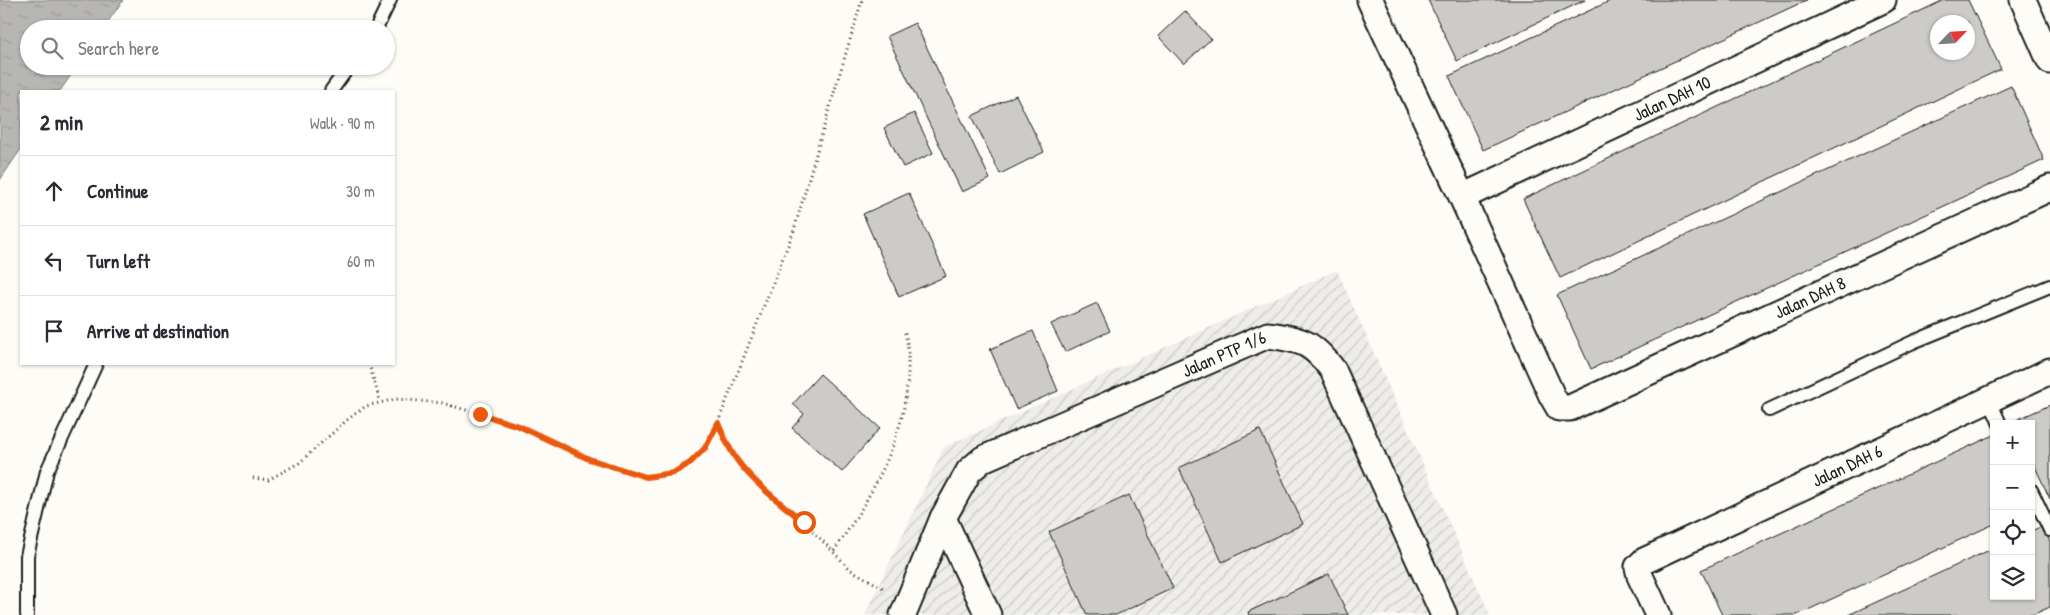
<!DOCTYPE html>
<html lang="en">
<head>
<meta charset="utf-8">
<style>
  :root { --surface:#fff; --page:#f7f7f7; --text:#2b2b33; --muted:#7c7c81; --line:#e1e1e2 }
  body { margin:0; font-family:"Patrick Hand",sans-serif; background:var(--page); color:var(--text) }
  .controls { position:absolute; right:15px; bottom:15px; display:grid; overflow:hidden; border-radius:0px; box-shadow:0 1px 4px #0004 }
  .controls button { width:45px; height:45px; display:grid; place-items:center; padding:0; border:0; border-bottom:1px solid var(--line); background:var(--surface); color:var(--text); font:25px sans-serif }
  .compass { position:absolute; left:1930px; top:15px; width:45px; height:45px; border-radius:50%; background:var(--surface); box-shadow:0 1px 4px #0004; rotate:65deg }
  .stop { position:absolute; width:15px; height:15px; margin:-11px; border:4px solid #ea580c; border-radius:50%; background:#fff }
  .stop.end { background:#ea580c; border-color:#fff; box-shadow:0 1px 5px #0008 }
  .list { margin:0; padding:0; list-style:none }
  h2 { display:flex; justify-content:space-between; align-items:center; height:65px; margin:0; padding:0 20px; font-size:21px }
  h2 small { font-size:16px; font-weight:400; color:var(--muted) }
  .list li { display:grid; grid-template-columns:32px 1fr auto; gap:15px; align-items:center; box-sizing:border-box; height:70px; padding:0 20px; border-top:1px solid var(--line) }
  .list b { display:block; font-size:19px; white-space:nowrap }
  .list em { font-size:16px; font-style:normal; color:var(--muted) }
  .icon { flex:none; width:28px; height:28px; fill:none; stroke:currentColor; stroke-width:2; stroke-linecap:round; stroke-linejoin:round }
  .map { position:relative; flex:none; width:2050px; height:615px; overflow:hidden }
  .search { position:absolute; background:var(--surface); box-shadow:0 1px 4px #0004; left:20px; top:20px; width:375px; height:55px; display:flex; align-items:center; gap:12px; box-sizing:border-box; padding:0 18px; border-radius:28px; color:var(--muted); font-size:19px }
  .panel { position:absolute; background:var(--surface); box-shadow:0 1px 4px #0004; left:20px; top:90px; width:375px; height:275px; border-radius:0px }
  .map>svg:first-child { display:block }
  .industrial { fill:url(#industrial-furrows) }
  .water { fill:url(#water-ripples); stroke:#797876 }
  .building { fill:#cccbc8; stroke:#1c1c1c; fill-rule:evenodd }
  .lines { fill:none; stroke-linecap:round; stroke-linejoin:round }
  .lane-casing { stroke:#1c1c1c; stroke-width:16 }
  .street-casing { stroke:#1c1c1c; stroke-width:29 }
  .path { stroke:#1c1c1c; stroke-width:3; stroke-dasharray:1 4; stroke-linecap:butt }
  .lane { stroke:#fdfcf7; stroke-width:12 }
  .street { stroke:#fdfcf7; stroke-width:25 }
  .route { stroke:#ea580c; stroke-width:6 }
  .labels { text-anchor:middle; stroke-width:4.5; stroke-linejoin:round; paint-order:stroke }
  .street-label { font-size:18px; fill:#1c1c1c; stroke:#fdfcf7 }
</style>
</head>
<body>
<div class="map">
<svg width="2050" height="615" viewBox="0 0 2050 615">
  <defs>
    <pattern id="industrial-furrows" width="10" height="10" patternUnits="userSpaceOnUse" patternTransform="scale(1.25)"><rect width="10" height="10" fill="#eeede9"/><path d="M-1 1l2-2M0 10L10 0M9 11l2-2" fill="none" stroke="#cccbc7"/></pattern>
    <pattern id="water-ripples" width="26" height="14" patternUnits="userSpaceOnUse" patternTransform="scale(1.25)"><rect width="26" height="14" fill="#b7b6b2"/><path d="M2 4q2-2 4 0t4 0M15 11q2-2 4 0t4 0" fill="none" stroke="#9d9c98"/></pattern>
  </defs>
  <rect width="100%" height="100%" fill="#fdfcf7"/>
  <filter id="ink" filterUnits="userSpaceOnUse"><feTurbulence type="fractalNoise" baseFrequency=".02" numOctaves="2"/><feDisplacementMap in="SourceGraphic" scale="10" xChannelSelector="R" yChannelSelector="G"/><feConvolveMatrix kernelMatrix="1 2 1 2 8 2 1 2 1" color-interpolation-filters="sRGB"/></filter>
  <g filter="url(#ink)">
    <path class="industrial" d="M1337,270L1490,615H865L944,447Z"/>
    <path class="water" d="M0,0H123L103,29H29V66H77L60,91H21V149L0,180Z"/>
    <path class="building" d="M1428,0H1585L1457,61Z
      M1612,0H1807L1483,150L1449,76Z
      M1944,0H1968L2001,69L1560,278L1523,199ZM1938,22H1968V52H1938Z
      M1185,11L1211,39L1184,64L1158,36Z
      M915,23L990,179L962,192L887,36Z
      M2011,86L2044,160L1591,369L1557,295Z
      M1016,95L1044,152L1000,174L972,116Z
      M914,113L933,153L903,167L884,128Z
      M909,193L946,276L899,297L863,214Z
      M1097,303L1110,331L1065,352L1051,324Z
      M1033,331L1058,391L1016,409L990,349Z
      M820,374L880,428L842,472L792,428L804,414L793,404Z
      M2050,405V499L2031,458V424H2015L2014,421Z
      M1260,430L1303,524L1222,562L1179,468Z
      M1994,435V524L1797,615H1722L1701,570Z
      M1129,495L1173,588L1116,615H1087L1049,532Z
      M2043,526L2050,542V607L2032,615H1848L1994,548V596H2031V531Z
      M1329,574L1348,615H1249L1248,612Z"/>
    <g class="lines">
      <g class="lane-casing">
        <path id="lane" d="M376,29L390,0
          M331,91L349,66
          M1989,399L2000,424
          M1769,410L1913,342L2050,286
          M2031,490L2050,530
          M27,615V556L47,471L96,364"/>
      </g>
      <g class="street-casing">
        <g id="street">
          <path id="s1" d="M1370,0L1462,197L1552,396L1559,408H1570L2050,188"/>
          <path d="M2023,0L2050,61"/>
          <path id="s2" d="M1462,197L1883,0"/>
          <path d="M943,518L988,615"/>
          <path id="s3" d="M903,615L943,518L969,471L983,459L1268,335C1302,340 1311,341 1333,370L1444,615"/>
          <path id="s4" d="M1658,615L1640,576L1638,567L1644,561L2050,371"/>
        </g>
      </g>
      <path class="path" d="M369,364L380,401
        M718,424L727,444L739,464L766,491L804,522L851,570L885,589
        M253,478L268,480L299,463L347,420L366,406L396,399L442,403L480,414L519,427L589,459L646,477L673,473L690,463L705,448L715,430L794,230L830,106L862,0
        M834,551C871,497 906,439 908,372C908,357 909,344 904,330"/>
      <use href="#lane" class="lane"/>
      <use href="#street" class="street"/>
    </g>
  </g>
  <g class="lines" filter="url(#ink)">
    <path class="route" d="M480,414L519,426L589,459L646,477L673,473L690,463L705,448L718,423C724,437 730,452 740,464C758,487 782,504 804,522"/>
  </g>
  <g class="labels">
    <g class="street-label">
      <text dy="6" stroke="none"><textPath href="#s2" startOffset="232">Jalan DAH 10</textPath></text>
      <text dy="6" stroke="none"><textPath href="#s1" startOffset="725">Jalan DAH 8</textPath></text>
      <text dy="6" stroke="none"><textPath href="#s3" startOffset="440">Jalan PTP 1/6</textPath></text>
      <text dy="6" stroke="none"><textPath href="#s4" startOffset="285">Jalan DAH 6</textPath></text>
    </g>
  </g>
</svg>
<div class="controls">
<button>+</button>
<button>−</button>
<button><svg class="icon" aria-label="locate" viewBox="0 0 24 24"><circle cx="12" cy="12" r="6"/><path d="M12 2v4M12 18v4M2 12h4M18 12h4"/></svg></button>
<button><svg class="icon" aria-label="layers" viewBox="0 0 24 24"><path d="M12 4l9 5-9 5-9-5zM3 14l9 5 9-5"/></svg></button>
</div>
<svg class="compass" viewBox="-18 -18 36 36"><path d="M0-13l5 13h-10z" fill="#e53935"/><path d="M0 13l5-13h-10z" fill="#7c7c81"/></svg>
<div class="stop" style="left:804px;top:522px"></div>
<div class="stop end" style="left:480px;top:414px"></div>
<div class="search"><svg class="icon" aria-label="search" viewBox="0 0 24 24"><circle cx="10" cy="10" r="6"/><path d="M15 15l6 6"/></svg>Search here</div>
<section class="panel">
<h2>2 min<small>Walk · 90 m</small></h2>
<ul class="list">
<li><svg class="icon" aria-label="ahead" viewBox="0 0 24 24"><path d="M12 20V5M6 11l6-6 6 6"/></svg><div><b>Continue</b></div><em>30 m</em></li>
<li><svg class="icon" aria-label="left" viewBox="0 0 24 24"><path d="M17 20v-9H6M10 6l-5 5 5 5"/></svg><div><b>Turn left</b></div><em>60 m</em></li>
<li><svg class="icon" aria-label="arrive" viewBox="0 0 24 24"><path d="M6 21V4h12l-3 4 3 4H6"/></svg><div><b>Arrive at destination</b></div></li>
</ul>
</section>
</div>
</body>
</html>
